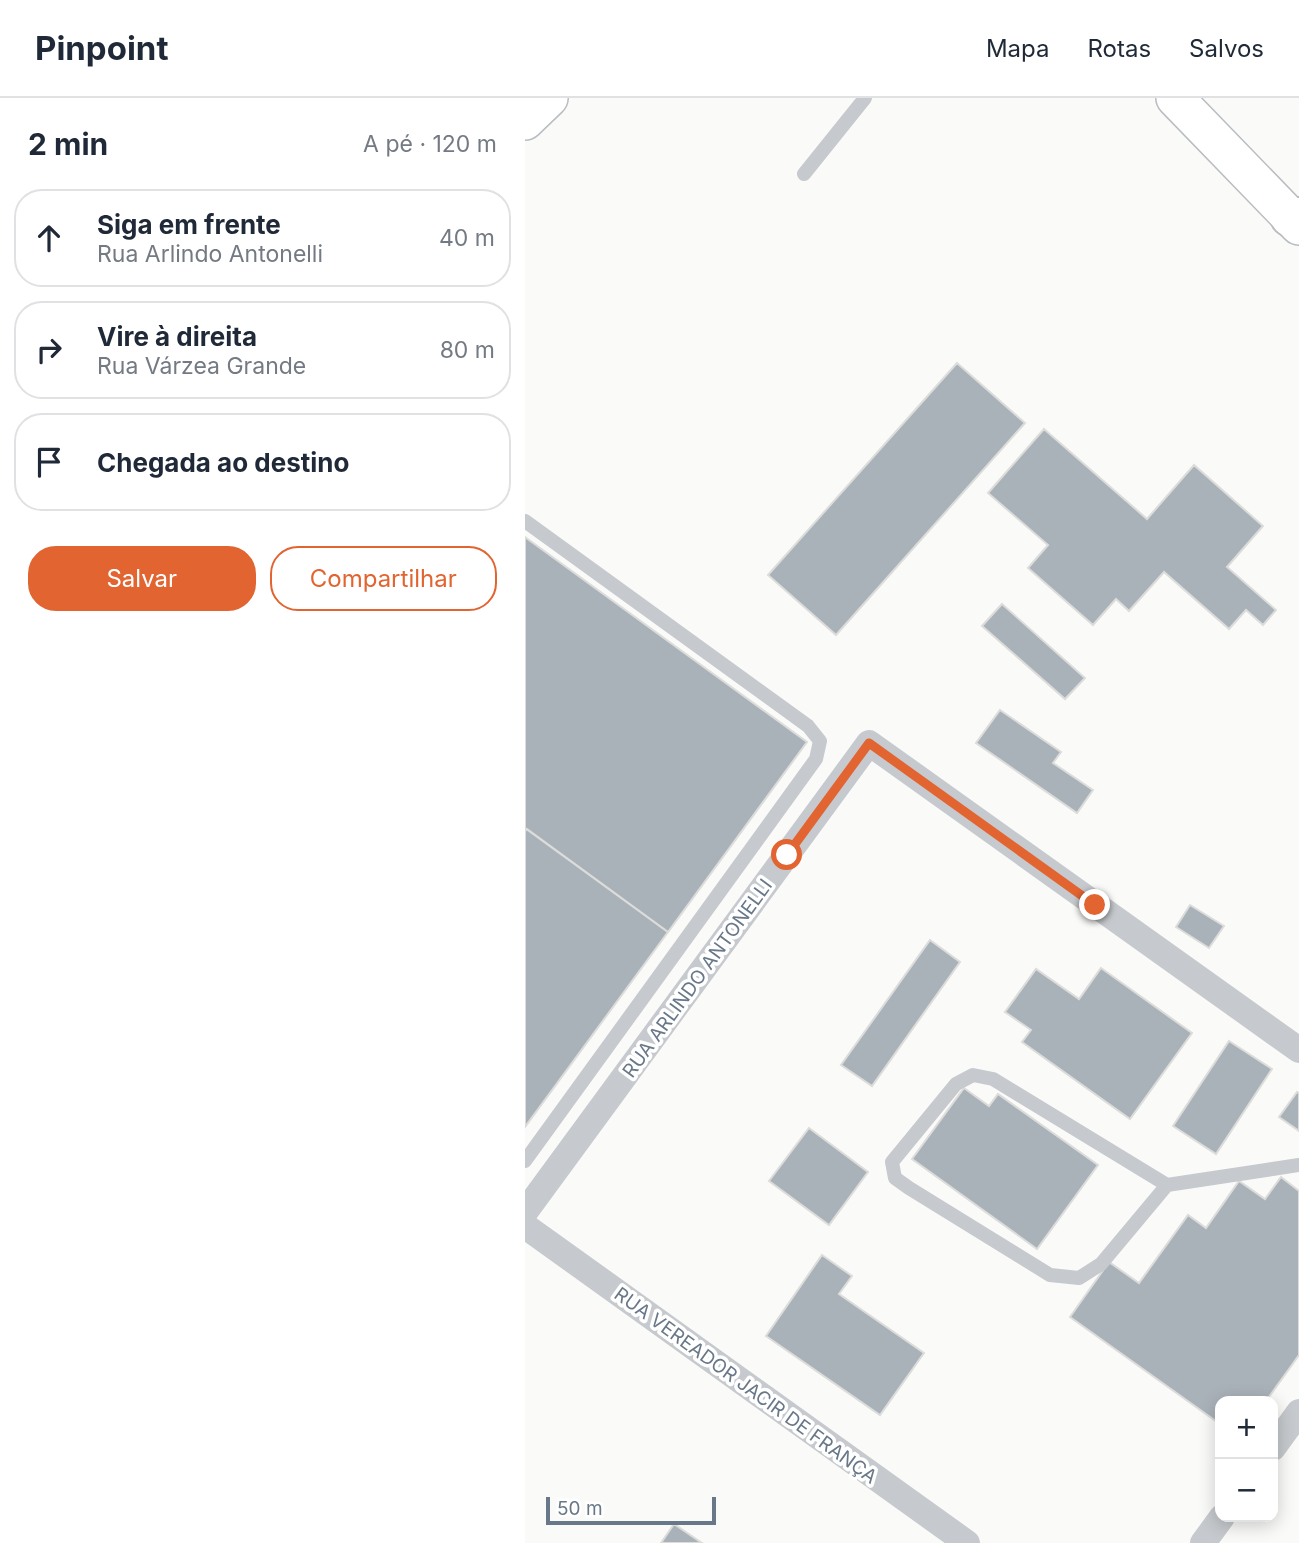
<!DOCTYPE html>
<html lang="pt">
<head>
<meta charset="utf-8">
<style>
  :root { --surface:#fff; --page:#f2f2f3; --text:#1f2937; --muted:#747a83; --line:#e0e1e3; --accent:#e26430 }
  body { margin:0; font-family:Inter,sans-serif; background:var(--page); color:var(--text) }
  .controls { position:absolute; right:21px; bottom:21px; display:grid; overflow:hidden; border-radius:14px; box-shadow:0 4px 18px #0003 }
  .controls button { width:63px; height:63px; display:grid; place-items:center; padding:0; border:0; border-bottom:2px solid var(--line); background:var(--surface); color:var(--text); font:35px sans-serif }
  .scale { position:absolute; left:21px; bottom:18px; width:170px; box-sizing:border-box; padding-left:7px; border:4px solid #697888; border-top:0; font-size:19px; line-height:24px; white-space:nowrap; color:#697888; -webkit-text-stroke:5px #fff; paint-order:stroke }
  .stop { position:absolute; width:21px; height:21px; margin:-16px; border:5px solid #e26430; border-radius:50%; background:#fff }
  .stop.end { background:#e26430; border-color:#fff; box-shadow:0 2px 7px #0008 }
  .list { margin:0; padding:0; list-style:none }
  h2 { display:flex; justify-content:space-between; align-items:center; height:91px; margin:0; padding:0 28px; font-size:30px }
  h2 small { font-size:23px; font-weight:400; color:var(--muted) }
  .list li { display:grid; grid-template-columns:46px 1fr auto; gap:21px; align-items:center; box-sizing:border-box; height:98px; margin:0 14px 14px; padding:0 14px; border:2px solid var(--line); border-radius:28px }
  .list b { display:block; font-size:26px; white-space:nowrap }
  .list p { margin:0; font-size:23px; white-space:nowrap; color:var(--muted) }
  .list em { font-size:23px; font-style:normal; color:var(--muted) }
  .actions { display:flex; gap:14px; padding:21px 28px }
  .actions a { flex:1; padding:16px 0; border:2px solid var(--accent); border-radius:28px; text-align:center; font-size:24px; color:var(--accent) }
  .actions .main { background:var(--accent); color:#fff }
  .icon { flex:none; width:38px; height:38px; fill:none; stroke:currentColor; stroke-width:2; stroke-linecap:round; stroke-linejoin:round }
  .map { position:relative; flex:none; width:774px; height:1445px; overflow:hidden }
  header { display:flex; align-items:center; gap:42px; box-sizing:border-box; height:98px; padding:0 35px; background:var(--surface); border-bottom:2px solid var(--line) }
  header strong { font-size:33px }
  nav { display:flex; gap:38px; margin-inline-start:auto; font-size:24px }
  main { display:flex }
  aside { flex:1; background:var(--surface) }
  .map>svg:first-child { display:block }
  .building { fill:#aab2b9; stroke:#dcdcda; stroke-width:2 }
  .lines { fill:none; stroke-linecap:round; stroke-linejoin:round }
  .secondary-casing { stroke:#b8bdc2; stroke-width:40 }
  .highway-casing { stroke:#b9bcbf; stroke-width:42 }
  .lane { stroke:#c6c9cd; stroke-width:14 }
  .street { stroke:#c6c9cd; stroke-width:26 }
  .secondary { stroke:#fff; stroke-width:37 }
  .highway { stroke:#fff; stroke-width:38 }
  .route { stroke:#e26430; stroke-width:9 }
  .labels { text-anchor:middle; stroke-width:7; stroke-linejoin:round; paint-order:stroke }
  .street-label { font-size:19px; fill:#697888; stroke:#fff }
</style>
</head>
<body>
<header>
<strong>Pinpoint</strong>
<nav><a>Mapa</a><a>Rotas</a><a>Salvos</a></nav>
</header>
<main>
<aside>
<h2>2 min<small>A pé · 120 m</small></h2>
<ul class="list">
<li><svg class="icon" aria-label="ahead" viewBox="0 0 24 24"><path d="M12 20V5M6 11l6-6 6 6"/></svg><div><b>Siga em frente</b><p>Rua Arlindo Antonelli</p></div><em>40 m</em></li>
<li><svg class="icon" aria-label="right" viewBox="0 0 24 24"><path d="M7 20v-9h11M14 6l5 5-5 5"/></svg><div><b>Vire à direita</b><p>Rua Várzea Grande</p></div><em>80 m</em></li>
<li><svg class="icon" aria-label="arrive" viewBox="0 0 24 24"><path d="M6 21V4h12l-3 4 3 4H6"/></svg><div><b>Chegada ao destino</b></div></li>
</ul>
<div class="actions"><a class="main">Salvar</a><a>Compartilhar</a></div>
</aside>
<div class="map">
<svg width="774" height="1445" viewBox="0 0 774 1445">
  <rect width="100%" height="100%" fill="#fafaf8"/>
  <path class="building" d="M432,265L500,325L311,537L243,477Z
    M519,331L622,421L669,367L738,428L702,469L751,512L738,527L721,512L704,531L639,474L604,513L591,501L568,527L503,470L523,447L463,395Z
    M0,439L282,644L143,834L0,730Z
    M477,506L560,580L540,601L457,528Z
    M475,612L536,654L528,665L568,692L552,715L451,645Z
    M2,731L143,834L0,1029V733Z
    M665,807L699,828L684,850L651,829Z
    M405,842L435,864L347,988L316,967Z
    M576,870L667,935L605,1021L497,944L506,932L480,914L511,871L554,901Z
    M704,943L747,971L691,1056L648,1028Z
    M439,990L464,1008L473,996L573,1067L512,1151L387,1061Z
    M772,994L774,995V1033L754,1019Z
    M284,1030L343,1074L304,1127L244,1083Z
    M756,1079L774,1093V1257L741,1303H695V1326L545,1219L584,1164L614,1185L663,1117L681,1130L714,1083L740,1101Z
    M297,1157L327,1178L314,1196L399,1255L355,1317L241,1238Z
    M149,1426L177,1445H136Z"/>
  <g class="lines">
    <g class="secondary-casing">
      <path id="secondary" d="M650,0L774,128
        M0,23L24,0"/>
    </g>
    <g class="highway-casing">
      <path id="highway" d="M765,119H774"/>
    </g>
    <path class="lane" d="M279,76L340,0
      M0,423L283,628L295,643L291,661L0,1063
      M642,1087L576,1166L554,1180L525,1177L384,1090L370,1080L367,1064L431,986L448,977L468,981L642,1087L774,1067"/>
    <path class="street" d="M0,1114L344,645L774,952
      M0,1128L442,1445
      M748,1350L774,1314
      M678,1445L697,1419"/>
    <use href="#secondary" class="secondary"/>
    <use href="#highway" class="highway"/>
  </g>
  <g class="lines">
    <path class="route" d="M262,757L344,645L570,807"/>
  </g>
  <g class="labels">
    <g class="street-label">
      <text transform="translate(172 880) rotate(-54)" y="7">RUA ARLINDO ANTONELLI</text>
      <text transform="translate(221 1287) rotate(36)" y="7">RUA VEREADOR JACIR DE FRANÇA</text>
    </g>
  </g>
</svg>
<div class="controls">
<button>+</button>
<button>−</button>
</div>
<div class="scale">50 m</div>
<div class="stop" style="left:262px;top:757px"></div>
<div class="stop end" style="left:570px;top:807px"></div>
</div>
</main>
</body>
</html>
